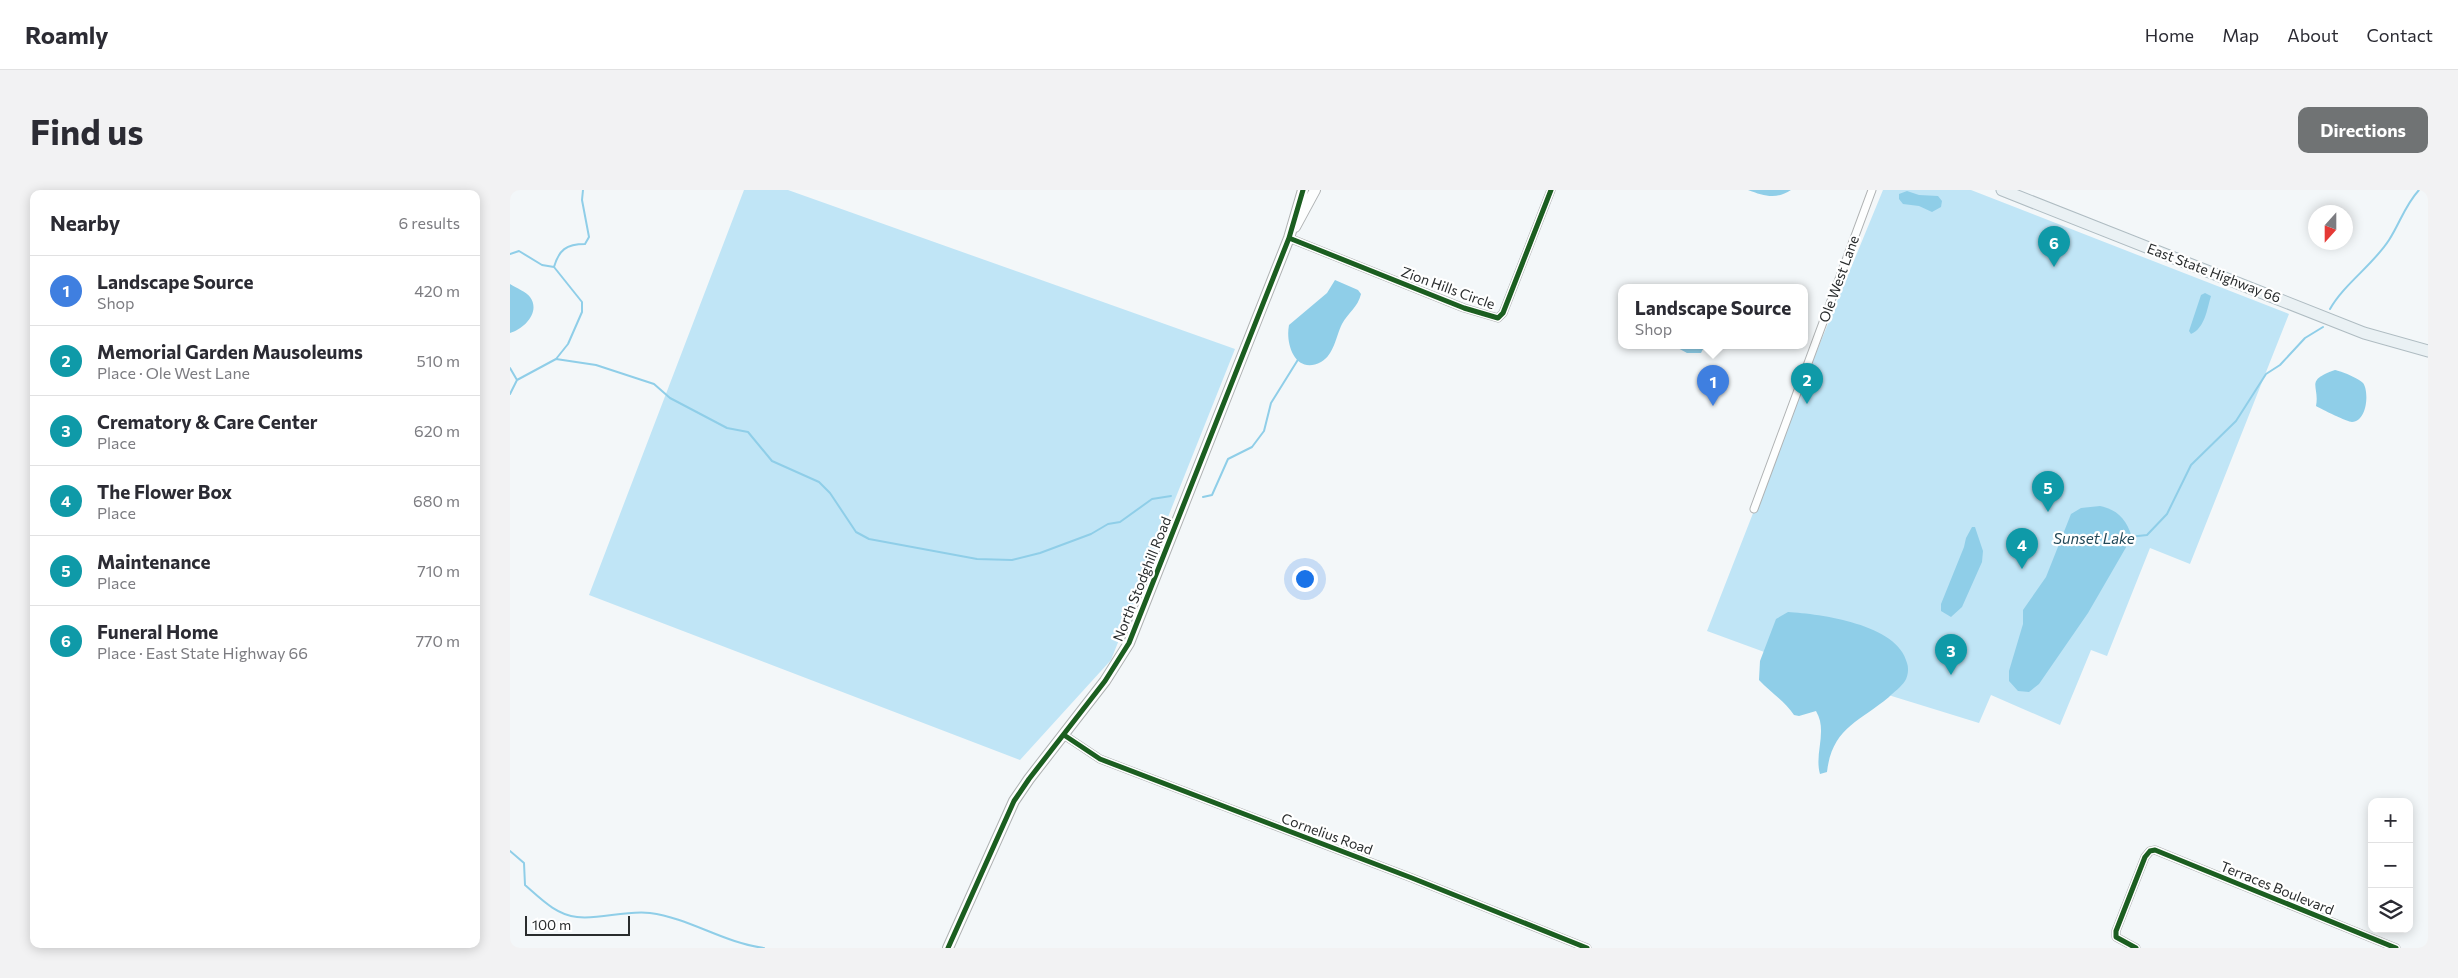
<!DOCTYPE html>
<html lang="en">
<head>
<meta charset="utf-8">
<style>
  :root { --surface:#fff; --page:#f2f2f3; --text:#2b2b33; --muted:#7c7c81; --line:#e1e1e2; --accent:#707374 }
  body { margin:0; font-family:Commissioner,sans-serif; background:var(--page); color:var(--text) }
  .controls { position:absolute; right:15px; bottom:15px; display:grid; overflow:hidden; border-radius:10px; box-shadow:0 2px 12px #0003 }
  .controls button { width:45px; height:45px; display:grid; place-items:center; padding:0; border:0; border-bottom:1px solid var(--line); background:var(--surface); color:var(--text); font:25px sans-serif }
  .compass { position:absolute; left:1798px; top:15px; width:45px; height:45px; border-radius:50%; background:var(--surface); box-shadow:0 2px 12px #0003; rotate:201deg }
  .scale { position:absolute; left:15px; bottom:12px; width:105px; box-sizing:border-box; padding-left:5px; border:2px solid #292c2d; border-top:0; font-size:14px; line-height:18px; white-space:nowrap; color:#292c2d; -webkit-text-stroke:4px #fff; paint-order:stroke }
  .you { position:absolute; left:794px; top:388px; width:18px; height:18px; margin:-12px; border:4px solid #fff; border-radius:50%; background:#1a73e8; box-shadow:0 0 0 8px #1a73e833 }
  .badge { display:grid; place-items:center; width:32px; height:32px; border-radius:50%; background:var(--accent); color:#fff; font-size:16px; font-weight:700 }
  .pin { position:absolute; translate:-50% -41px; filter:drop-shadow(0 1px 2px #0008) }
  .pin::after { content:''; position:absolute; top:26px; width:18px; height:15px; background:inherit; clip-path:polygon(0 0,100% 0,50% 100%) }
  .popup { position:absolute; left:1108px; top:94px; width:190px; height:65px; box-sizing:border-box; display:grid; place-content:center; border-radius:10px; background:var(--surface); filter:drop-shadow(0 1px 4px #0005); font-size:16px; white-space:nowrap; color:var(--muted) }
  .popup b { font-size:19px; color:var(--text) }
  .popup::after { content:''; position:absolute; left:50%; top:100%; margin-left:-10px; border:10px solid transparent; border-top-color:var(--surface) }
  .list { margin:0; padding:0; list-style:none }
  h2 { display:flex; justify-content:space-between; align-items:center; height:65px; margin:0; padding:0 20px; font-size:21px }
  h2 small { font-size:16px; font-weight:400; color:var(--muted) }
  .list li { display:grid; grid-template-columns:32px 1fr auto; gap:15px; align-items:center; box-sizing:border-box; height:70px; padding:0 20px; border-top:1px solid var(--line) }
  .list b { display:block; font-size:19px; white-space:nowrap }
  .list p { margin:0; font-size:16px; white-space:nowrap; color:var(--muted) }
  .list em { font-size:16px; font-style:normal; color:var(--muted) }
  .icon { flex:none; width:28px; height:28px; fill:none; stroke:currentColor; stroke-width:2; stroke-linecap:round; stroke-linejoin:round }
  .map { position:relative; flex:none; width:1918px; height:758px; overflow:hidden; border-radius:10px }
  header { display:flex; align-items:center; gap:30px; box-sizing:border-box; height:70px; padding:0 25px; background:var(--surface); border-bottom:1px solid var(--line) }
  header strong { font-size:24px }
  nav { display:flex; gap:28px; margin-inline-start:auto; font-size:18px }
  .intro { display:flex; align-items:center; justify-content:space-between; box-sizing:border-box; height:120px; padding:0 30px }
  h1 { margin:0; font-size:35px }
  .button { padding:12px 22px; border-radius:10px; background:var(--accent); color:#fff; font-size:18px; font-weight:700 }
  main { display:flex; gap:30px; padding:0 30px }
  aside { flex:1; background:var(--surface); border-radius:10px; box-shadow:0 2px 12px #0003 }
  .map>svg:first-child { display:block }
  .green { fill:#c0e5f6 }
  .water { fill:#8fcee8 }
  .lines { fill:none; stroke-linecap:round; stroke-linejoin:round }
  .stream { stroke:#8fcee8; stroke-width:2 }
  .street-casing { stroke:#afb2b3; stroke-width:9 }
  .secondary-casing { stroke:#afb2b3; stroke-width:12 }
  .primary-casing { stroke:#afbcc2; stroke-width:13 }
  .street { stroke:#fdfefe; stroke-width:7 }
  .secondary { stroke:#fdfefe; stroke-width:10 }
  .primary { stroke:#eaf1f4; stroke-width:11 }
  .cycleway-casing { stroke:#fff; stroke-width:8 }
  .cycleway { stroke:#1b5e20; stroke-width:5 }
  .labels { text-anchor:middle; stroke-width:4.5; stroke-linejoin:round; paint-order:stroke }
  .street-label { font-size:14px; fill:#292c2d; stroke:#fff }
  .water-label { font-size:15px; font-style:italic; fill:#224959; stroke:#fff }
</style>
</head>
<body>
<header>
<strong>Roamly</strong>
<nav><a>Home</a><a>Map</a><a>About</a><a>Contact</a></nav>
</header>
<div class="intro"><h1>Find us</h1><a class="button">Directions</a></div>
<main>
<aside>
<h2>Nearby<small>6 results</small></h2>
<ul class="list">
<li><span class="badge" style="background:#3f7fe0">1</span><div><b>Landscape Source</b><p>Shop</p></div><em>420 m</em></li>
<li><span class="badge" style="background:#0f9aa8">2</span><div><b>Memorial Garden Mausoleums</b><p>Place · Ole West Lane</p></div><em>510 m</em></li>
<li><span class="badge" style="background:#0f9aa8">3</span><div><b>Crematory &amp; Care Center</b><p>Place</p></div><em>620 m</em></li>
<li><span class="badge" style="background:#0f9aa8">4</span><div><b>The Flower Box</b><p>Place</p></div><em>680 m</em></li>
<li><span class="badge" style="background:#0f9aa8">5</span><div><b>Maintenance</b><p>Place</p></div><em>710 m</em></li>
<li><span class="badge" style="background:#0f9aa8">6</span><div><b>Funeral Home</b><p>Place · East State Highway 66</p></div><em>770 m</em></li>
</ul>
</aside>
<div class="map">
<svg width="1918" height="758" viewBox="0 0 1918 758">
  <rect width="100%" height="100%" fill="#f3f7f9"/>
  <path class="green" d="M234,0H278L725,159L601,470L510,570L79,405Z
    M1373,0H1461L1779,124L1680,374L1640,358L1597,466L1581,460L1550,535L1481,505L1469,533L1333,491L1197,441L1299,180Z"/>
  <path class="water" d="M1238,0H1281C1266,10 1254,6 1238,0Z
    M1397,1L1409,5L1428,6L1432,11L1431,17L1422,22L1409,16L1393,14L1389,9V4Z
    M825,90L848,100L851,104C848,117 838,123 832,134C826,146 824,165 811,172C786,185 775,155 779,135L817,103Z
    M0,94C6,98 17,102 20,107C31,122 14,139 0,143Z
    M1695,103L1701,106C1697,119 1695,138 1681,144L1679,141L1691,105Z
    M1166,155H1195L1191,163H1177L1166,157Z
    M1825,180C1831,181 1848,188 1853,193C1859,200 1858,231 1842,232C1838,232 1811,219 1806,216C1810,195 1794,191 1825,180Z
    M1590,316C1608,320 1616,329 1622,347L1578,423L1529,494L1519,502L1508,501L1499,491V481L1513,434V420L1536,387L1561,324L1571,318Z
    M1462,337H1465L1473,361L1472,372L1452,417L1441,427L1431,421V414L1454,357L1456,348Z
    M1278,422C1310,424 1388,434 1397,473C1399,478 1398,486 1395,491C1391,497 1384,502 1379,507C1349,532 1322,538 1317,582L1310,584C1304,563 1318,541 1306,521L1289,526L1284,525C1275,511 1261,503 1249,490L1250,471L1266,429Z"/>
  <g class="lines">
    <path class="stream" d="M0,64L9,61L32,75L44,77
      M1820,119C1834,94 1863,75 1879,50C1890,33 1895,15 1909,0
      M46,169L86,175L144,194L160,208L217,238L238,242L262,271L309,292L320,303L346,342L359,349L467,369L502,370L530,363L581,344L598,334L610,332L642,309L661,306
      M0,178L7,190
      M0,204L7,190L46,169L58,154L72,122V112L44,77C49,60 56,54 75,54L79,47L72,10L73,0
      M693,307L702,305L718,269L742,257L754,241L761,213L789,168
      M1619,347L1637,345L1657,324L1681,275L1726,231L1756,184L1770,175L1795,148L1813,137
      M0,661L14,673L15,695C30,708 46,725 67,727C89,730 115,720 140,723C179,728 214,753 254,758"/>
    <g class="street-casing">
      <path id="street" d="M779,48L954,118L988,128L993,123L1041,0
        M1244,319L1362,0
        M554,545L590,569L902,688L1077,758
        M1626,758L1606,747V741L1635,667L1640,661L1645,660L1886,758"/>
    </g>
    <g class="secondary-casing">
      <path id="secondary" d="M785,37L805,0
        M438,758L504,611L519,589L595,491L619,453L779,48L793,0"/>
    </g>
    <g class="primary-casing">
      <path id="primary" d="M1492,0L1854,143L1918,161"/>
    </g>
    <use href="#street" class="street"/>
    <use href="#secondary" class="secondary"/>
    <use href="#primary" class="primary"/>
    <g class="cycleway-casing">
      <path id="cycleway" d="M779,48L954,118L988,128L993,123L1041,0
        M554,545L590,569L902,688L1077,758
        M438,758L504,611L519,589L595,491L619,453L779,48L793,0
        M1626,758L1606,747V741L1635,667L1640,661L1645,660L1886,758"/>
    </g>
    <use href="#cycleway" class="cycleway"/>
  </g>
  <g class="labels">
    <g class="street-label">
      <text transform="translate(1704 83) rotate(21)" y="5">East State Highway 66</text>
      <text transform="translate(1329 89) rotate(-70)" y="5">Ole West Lane</text>
      <text transform="translate(938 98) rotate(20)" y="5">Zion Hills Circle</text>
      <text transform="translate(632 389) rotate(-68)" y="5">North Stodghill Road</text>
      <text transform="translate(817 644) rotate(20)" y="5">Cornelius Road</text>
      <text transform="translate(1767 698) rotate(22)" y="5">Terraces Boulevard</text>
    </g>
    <g class="water-label">
      <text x="1584" y="354">Sunset Lake</text>
    </g>
  </g>
</svg>
<div class="controls">
<button>+</button>
<button>−</button>
<button><svg class="icon" aria-label="layers" viewBox="0 0 24 24"><path d="M12 4l9 5-9 5-9-5zM3 14l9 5 9-5"/></svg></button>
</div>
<svg class="compass" viewBox="-18 -18 36 36"><path d="M0-13l5 13h-10z" fill="#e53935"/><path d="M0 13l5-13h-10z" fill="#7c7c81"/></svg>
<div class="scale">100 m</div>
<div class="you"></div>
<div class="pin badge" style="left:1203px;top:216px;background:#3f7fe0">1</div>
<div class="popup"><b>Landscape Source</b>Shop</div>
<div class="pin badge" style="left:1297px;top:214px;background:#0f9aa8">2</div>
<div class="pin badge" style="left:1441px;top:485px;background:#0f9aa8">3</div>
<div class="pin badge" style="left:1512px;top:379px;background:#0f9aa8">4</div>
<div class="pin badge" style="left:1538px;top:322px;background:#0f9aa8">5</div>
<div class="pin badge" style="left:1544px;top:77px;background:#0f9aa8">6</div>
</div>
</main>
</body>
</html>
